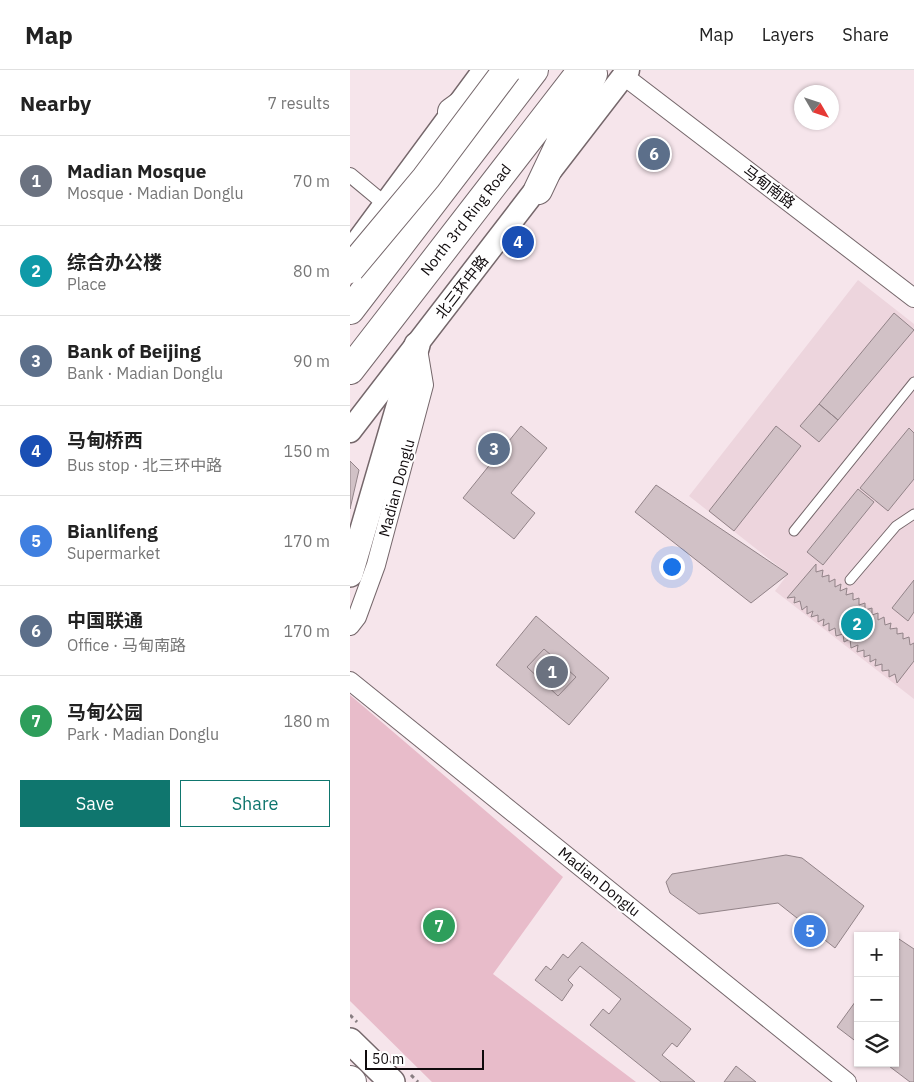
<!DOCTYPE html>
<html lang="en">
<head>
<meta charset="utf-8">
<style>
  :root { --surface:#fff; --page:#f6f6f6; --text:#222; --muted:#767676; --line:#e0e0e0; --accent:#0f766e }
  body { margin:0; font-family:"IBM Plex Sans","Noto Sans SC",sans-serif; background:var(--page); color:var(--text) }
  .controls { position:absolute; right:15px; bottom:15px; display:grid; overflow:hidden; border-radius:0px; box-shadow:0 1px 4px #0004 }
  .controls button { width:45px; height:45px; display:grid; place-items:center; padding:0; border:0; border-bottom:1px solid var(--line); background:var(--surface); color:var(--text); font:25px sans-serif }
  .compass { position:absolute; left:444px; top:15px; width:45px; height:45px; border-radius:50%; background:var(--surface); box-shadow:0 1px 4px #0004; rotate:129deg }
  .scale { position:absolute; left:15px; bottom:12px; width:119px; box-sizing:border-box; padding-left:5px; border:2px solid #0f0a0c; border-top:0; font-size:14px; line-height:18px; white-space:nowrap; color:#0f0a0c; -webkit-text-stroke:4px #fff; paint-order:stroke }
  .you { position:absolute; left:321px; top:496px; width:18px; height:18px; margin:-12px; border:4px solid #fff; border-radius:50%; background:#1a73e8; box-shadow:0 0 0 8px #1a73e833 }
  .badge { display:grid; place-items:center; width:32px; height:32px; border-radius:50%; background:var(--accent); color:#fff; font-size:16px; font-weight:700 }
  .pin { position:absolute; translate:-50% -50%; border:2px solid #fff; box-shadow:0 1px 5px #0006 }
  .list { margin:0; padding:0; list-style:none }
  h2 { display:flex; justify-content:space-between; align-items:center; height:65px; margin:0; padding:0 20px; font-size:21px }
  h2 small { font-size:16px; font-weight:400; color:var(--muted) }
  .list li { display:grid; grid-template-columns:32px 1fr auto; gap:15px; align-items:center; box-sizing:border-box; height:90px; padding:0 20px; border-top:1px solid var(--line) }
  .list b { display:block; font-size:19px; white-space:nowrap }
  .list p { margin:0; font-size:16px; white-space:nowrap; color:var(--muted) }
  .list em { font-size:16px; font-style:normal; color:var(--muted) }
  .actions { display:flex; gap:10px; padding:15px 20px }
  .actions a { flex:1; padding:11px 0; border:1px solid var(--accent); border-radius:0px; text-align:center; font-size:18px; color:var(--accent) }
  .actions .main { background:var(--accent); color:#fff }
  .icon { flex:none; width:28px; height:28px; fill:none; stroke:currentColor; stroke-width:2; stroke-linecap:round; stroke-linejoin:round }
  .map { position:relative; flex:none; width:564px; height:1012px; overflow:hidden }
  header { display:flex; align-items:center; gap:30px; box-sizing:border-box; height:70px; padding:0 25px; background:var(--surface); border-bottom:1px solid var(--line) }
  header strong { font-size:24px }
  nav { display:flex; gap:28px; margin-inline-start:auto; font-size:18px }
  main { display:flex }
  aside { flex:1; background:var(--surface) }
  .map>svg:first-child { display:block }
  .built { fill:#edd5dd }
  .green { fill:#e8bcca }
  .building { fill:#d1c1c6; stroke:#928388 }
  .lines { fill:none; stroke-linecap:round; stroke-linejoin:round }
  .service-casing { stroke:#75676b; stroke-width:11 }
  .pedestrian-casing { stroke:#75676b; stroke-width:16 }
  .minor-casing { stroke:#75676b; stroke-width:20 }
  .tertiary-casing { stroke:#75676b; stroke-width:25 }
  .secondary-casing { stroke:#75676b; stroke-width:28 }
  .trunk-casing { stroke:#75676b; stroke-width:30 }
  .motorway-casing { stroke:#75676b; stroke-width:30 }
  .path { stroke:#897e82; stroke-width:3; stroke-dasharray:4 4; stroke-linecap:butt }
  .service { stroke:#fff; stroke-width:9 }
  .pedestrian { stroke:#fff; stroke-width:14 }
  .minor { stroke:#fff; stroke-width:18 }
  .tertiary { stroke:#fff; stroke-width:22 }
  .secondary { stroke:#fff; stroke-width:25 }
  .trunk { stroke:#fff; stroke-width:28 }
  .motorway { stroke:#fff; stroke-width:28 }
  .motorway-bridge-casing { stroke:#75676b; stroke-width:30; stroke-linecap:butt }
  .motorway-bridge { stroke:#fff; stroke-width:28 }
  .labels { text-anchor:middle; stroke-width:4; stroke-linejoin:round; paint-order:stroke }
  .street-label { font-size:15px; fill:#0f0a0c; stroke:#fff }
</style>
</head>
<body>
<header>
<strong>Map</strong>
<nav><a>Map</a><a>Layers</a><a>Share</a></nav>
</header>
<main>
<aside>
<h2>Nearby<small>7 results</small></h2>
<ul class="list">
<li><span class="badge" style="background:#6b7280">1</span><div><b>Madian Mosque</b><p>Mosque · Madian Donglu</p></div><em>70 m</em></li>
<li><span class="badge" style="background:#0f9aa8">2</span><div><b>综合办公楼</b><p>Place</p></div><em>80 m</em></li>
<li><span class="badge" style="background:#5c6f8a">3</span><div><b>Bank of Beijing</b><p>Bank · Madian Donglu</p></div><em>90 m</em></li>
<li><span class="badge" style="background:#1a4fb4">4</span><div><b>马甸桥西</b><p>Bus stop · 北三环中路</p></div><em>150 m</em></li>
<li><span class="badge" style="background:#3f7fe0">5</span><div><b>Bianlifeng</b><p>Supermarket</p></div><em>170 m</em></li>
<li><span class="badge" style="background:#5c6f8a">6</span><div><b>中国联通</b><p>Office · 马甸南路</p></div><em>170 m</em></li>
<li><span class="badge" style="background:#2e9e5b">7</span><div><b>马甸公园</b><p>Park · Madian Donglu</p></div><em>180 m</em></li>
</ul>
<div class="actions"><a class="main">Save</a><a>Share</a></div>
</aside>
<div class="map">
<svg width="564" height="1012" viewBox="0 0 564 1012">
  <rect width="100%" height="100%" fill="#f6e5eb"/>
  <path class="built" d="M508,210L564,254V629L425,521L438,504L339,426Z"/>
  <path class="green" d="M0,625L213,807L143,904L286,1012H82L0,931Z"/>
  <path class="building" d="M544,243L564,260L488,350L469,334Z
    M469,334L488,350L469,372L450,356Z
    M171,356L197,378L161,423L185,443L164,469L113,428Z
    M426,356L451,376L384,461L359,441Z
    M559,358L564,363V409L538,441L510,418Z
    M0,391L9,400L0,439Z
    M306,415L438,504L401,533L285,442Z
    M508,419L524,432L473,495L457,482Z
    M466,494V502L473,500L472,507L479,505V512L485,509V517L491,514L490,521L497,518L496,525L503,523V530L509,528V535L515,533V540L522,538V545L528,543V550L534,547L535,555L541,553L540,559L547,558V564L553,563V569L559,567L560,575L564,573V591L547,613L545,604L539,607V600L532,601V594L525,596L526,589L520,592V585L514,587V580L507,582L508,575L501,578L500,569L494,572L493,564L486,566L485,558L479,561V553L473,556L474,549L468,552V545L461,547L463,541L457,544V536L452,540L450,531L444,533L445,527L437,528Z
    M564,510V542L558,551L542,538Z
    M186,546L259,608L219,655L146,595Z
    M194,579L226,607L208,626L177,597Z
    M436,785L452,788L514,836L485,878L428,833L349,844L320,823L316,812L322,804Z
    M549,869L564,879V1012H560L535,993H545V875Z
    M232,872L341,959L327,977L322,973L312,985L345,1012H311L240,955L253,939L259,944L271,929L230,896L218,910L223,915L212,931L185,910L196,896L201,900L213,884L218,888Z
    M508,928V973L487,957Z
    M386,996L406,1012H374Z"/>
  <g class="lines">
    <g class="service-casing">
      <path id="service" d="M444,461L564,312
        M500,510L546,456L564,444"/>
    </g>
    <g class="pedestrian-casing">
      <path id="pedestrian" d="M0,105L35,134"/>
    </g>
    <g class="minor-casing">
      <path id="minor" d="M274,6L564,228
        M0,556L7,547L26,495L74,315L68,279
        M0,611L497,1012"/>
    </g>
    <g class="tertiary-casing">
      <path id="tertiary" d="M7,172L134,0
        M0,361L278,0"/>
    </g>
    <g class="secondary-casing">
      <path id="secondary" d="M0,504L67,275
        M0,971L42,1012"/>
    </g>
    <g class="trunk-casing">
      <path id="trunk" d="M102,42L145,11
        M188,120L243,4
        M0,240L184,0
        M0,300L232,0"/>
    </g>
    <g class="motorway-casing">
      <path id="motorway" d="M0,1010L2,1012"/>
    </g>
    <path class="path" d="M0,945L7,952
      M61,1005L68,1012"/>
    <use href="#service" class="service"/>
    <use href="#pedestrian" class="pedestrian"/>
    <use href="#minor" class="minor"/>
    <use href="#tertiary" class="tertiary"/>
    <use href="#secondary" class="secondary"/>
    <use href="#trunk" class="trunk"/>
    <use href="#motorway" class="motorway"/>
    <g class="motorway-bridge-casing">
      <path id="motorway-bridge" d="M0,199L76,108L157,0"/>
    </g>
    <use href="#motorway-bridge" class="motorway-bridge"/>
  </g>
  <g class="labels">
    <g class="street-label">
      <text transform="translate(419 117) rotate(37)" y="5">马甸南路</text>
      <text transform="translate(116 150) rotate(-52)" y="5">North 3rd Ring Road</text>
      <text transform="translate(112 217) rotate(-52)" y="5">北三环中路</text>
      <text transform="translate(47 418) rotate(-75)" y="5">Madian Donglu</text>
      <text transform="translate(249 812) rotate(39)" y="5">Madian Donglu</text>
    </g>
  </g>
</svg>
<div class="controls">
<button>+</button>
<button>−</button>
<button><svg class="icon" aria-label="layers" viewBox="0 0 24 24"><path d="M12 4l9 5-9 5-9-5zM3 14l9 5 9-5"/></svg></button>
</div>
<svg class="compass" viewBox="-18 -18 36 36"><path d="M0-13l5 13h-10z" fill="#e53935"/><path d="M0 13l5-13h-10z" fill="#767676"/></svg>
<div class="scale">50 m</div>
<div class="you"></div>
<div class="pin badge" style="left:202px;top:602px;background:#6b7280">1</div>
<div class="pin badge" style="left:507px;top:554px;background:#0f9aa8">2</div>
<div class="pin badge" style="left:144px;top:379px;background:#5c6f8a">3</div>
<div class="pin badge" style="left:168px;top:172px;background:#1a4fb4">4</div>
<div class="pin badge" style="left:460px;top:861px;background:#3f7fe0">5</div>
<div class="pin badge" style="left:304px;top:84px;background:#5c6f8a">6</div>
<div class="pin badge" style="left:89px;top:856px;background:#2e9e5b">7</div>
</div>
</main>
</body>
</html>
